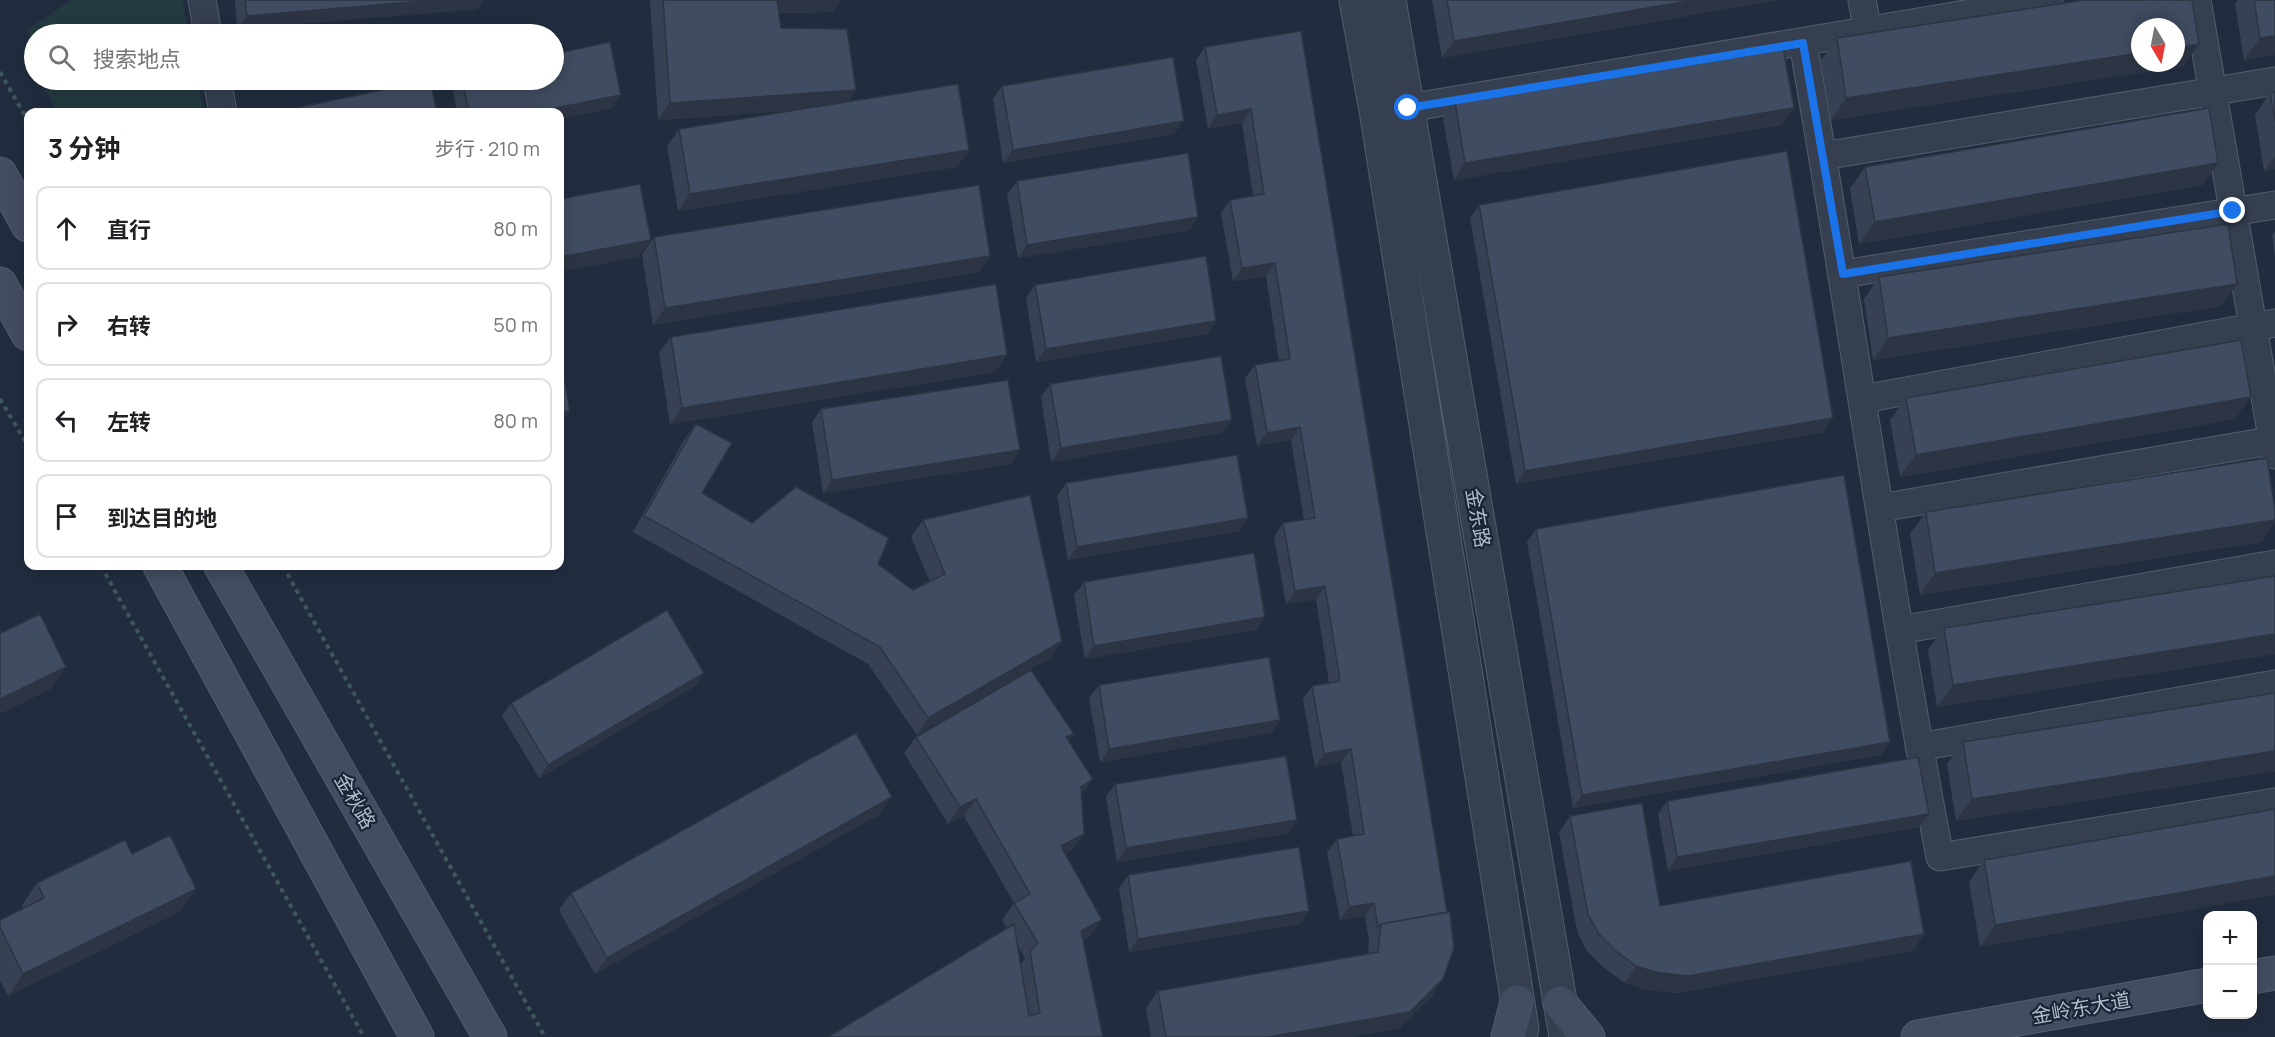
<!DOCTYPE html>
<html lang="zh">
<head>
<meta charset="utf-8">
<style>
  :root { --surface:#fff; --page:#f6f6f6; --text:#202124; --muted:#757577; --line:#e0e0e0 }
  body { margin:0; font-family:Manrope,"Noto Sans SC",sans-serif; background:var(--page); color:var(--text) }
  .controls { position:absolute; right:18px; bottom:18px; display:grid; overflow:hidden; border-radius:12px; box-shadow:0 3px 15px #0003 }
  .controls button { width:54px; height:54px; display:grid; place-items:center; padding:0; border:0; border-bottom:2px solid var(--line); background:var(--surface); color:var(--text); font:30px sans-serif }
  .compass { position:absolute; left:2131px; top:18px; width:54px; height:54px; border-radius:50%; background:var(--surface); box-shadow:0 3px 15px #0003; rotate:170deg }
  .stop { position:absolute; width:18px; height:18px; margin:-14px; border:4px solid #1a73e8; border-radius:50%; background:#fff }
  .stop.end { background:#1a73e8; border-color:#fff; box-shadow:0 2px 6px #0008 }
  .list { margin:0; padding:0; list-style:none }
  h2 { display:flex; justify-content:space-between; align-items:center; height:78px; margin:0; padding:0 24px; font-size:26px }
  h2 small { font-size:20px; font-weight:400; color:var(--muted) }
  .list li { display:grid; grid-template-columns:39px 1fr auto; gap:18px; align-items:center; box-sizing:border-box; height:84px; margin:0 12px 12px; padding:0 12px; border:2px solid var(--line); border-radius:12px }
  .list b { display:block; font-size:22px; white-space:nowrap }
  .list em { font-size:20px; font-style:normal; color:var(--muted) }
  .icon { flex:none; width:33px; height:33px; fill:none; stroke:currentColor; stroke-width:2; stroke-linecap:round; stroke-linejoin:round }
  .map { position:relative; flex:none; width:2275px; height:1037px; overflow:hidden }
  .search { position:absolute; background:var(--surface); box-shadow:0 3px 15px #0003; left:24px; top:24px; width:540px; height:66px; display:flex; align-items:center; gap:15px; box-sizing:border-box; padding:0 21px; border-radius:33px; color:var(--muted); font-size:22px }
  .panel { position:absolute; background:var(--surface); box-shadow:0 3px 15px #0003; left:24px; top:108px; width:540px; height:462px; border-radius:12px }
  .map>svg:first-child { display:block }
  .park { fill:#233b40 }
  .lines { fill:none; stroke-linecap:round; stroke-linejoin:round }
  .minor-casing { stroke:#535d6d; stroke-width:29 }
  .tertiary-casing { stroke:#535d6d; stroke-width:35 }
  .secondary-casing { stroke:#535d6d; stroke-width:35 }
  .path { stroke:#3e575a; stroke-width:4; stroke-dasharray:4.5 4.5; stroke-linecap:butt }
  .minor { stroke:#353f4f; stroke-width:27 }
  .tertiary { stroke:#353f4f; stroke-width:33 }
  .secondary { stroke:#434d62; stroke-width:33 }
  .wall { fill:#374153; fill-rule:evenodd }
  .shaded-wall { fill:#2d3544 }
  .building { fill:#404c61; stroke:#2d3544; stroke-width:1.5 }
  .route { stroke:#1a73e8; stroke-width:8 }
  .labels { text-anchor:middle; stroke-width:4.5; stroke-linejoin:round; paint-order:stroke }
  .street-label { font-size:20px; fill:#b1baca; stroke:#1a2434 }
</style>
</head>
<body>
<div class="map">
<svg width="2275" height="1037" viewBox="0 0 2275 1037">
  <rect width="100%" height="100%" fill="#212d3f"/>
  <path class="park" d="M72,0H182L189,34H34V67L28,29Z
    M39,80H197L204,112H58Z"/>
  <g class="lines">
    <g class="minor-casing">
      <path id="minor" d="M202,0L208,34
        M1862,0L1868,32
        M2197,0L2275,455
        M1803,43C1851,314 1888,587 1940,857L2275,802
        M217,80L223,112
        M1408,108L2049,0
        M1823,156L2275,81
        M1843,274L2275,205
        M1863,399L2275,323
        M1880,508L2275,440
        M1900,630L2275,564
        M1919,747L2275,684"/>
    </g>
    <g class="tertiary-casing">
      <path id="tertiary" d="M1356,0L1376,110L1522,1029
        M1389,0L1566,1037"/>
    </g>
    <g class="secondary-casing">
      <path id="secondary" d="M0,174L28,225
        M0,284L28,334
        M160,566L417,1037
        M221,566L490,1037
        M2252,977L2275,973
        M1560,1003L1588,1037
        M1508,1037L1517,1002
        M1918,1037L2208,985"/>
    </g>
    <path class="path" d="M0,72L28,121
      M0,399L28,446
      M101,566L364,1037
      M283,566L545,1037"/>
    <use href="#minor" class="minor"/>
    <use href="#tertiary" class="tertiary"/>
    <use href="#secondary" class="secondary"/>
  </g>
  <path class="wall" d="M235,0H483L477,9L237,29Z
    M650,0H841L832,12L779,13L781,28L856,90L848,102L969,150L957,167L678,211L667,146L679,129L796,110L658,120Z
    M1432,0H1779L1442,58Z
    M2238,0H2275V55L2244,60L2235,4Z
    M1301,31L1432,996L1399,1028L1350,1037H1151L1146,1008L1158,991L1368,954L1369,940L1365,916L1340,920L1327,852L1337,839L1353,836L1341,762L1315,767L1303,699L1312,686L1329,683L1316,599L1286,604L1274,537L1283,523L1304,520L1291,440L1257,446L1245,378L1255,365L1279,361L1266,276L1233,281L1221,213L1230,200L1253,196L1242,123L1208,129L1196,60L1205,47Z
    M1837,38L2184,66L1831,120L1821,60Z
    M456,80H554L612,108L560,119V112H457L452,86Z
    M1002,86L1174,134L1003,163L993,99Z
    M2275,92V169L2264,171L2255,115L2270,93Z
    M1455,102L1782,125L1454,180L1443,119Z
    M1865,167L2203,185L1859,244L1850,189Z
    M1017,181L1198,217L1189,230L1018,258L1007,194Z
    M1479,205L1824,432L1516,484L1470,218Z
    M2275,231V257L2272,235Z
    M654,237L990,256L979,272L653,325L642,254Z
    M1879,277L2237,284L2221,306L1873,360L1864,299Z
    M1035,285L1216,321L1207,334L1036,362L1026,298Z
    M671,337L1007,355L995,372L670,424L659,353Z
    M1050,384L1232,420L1222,433L1051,462L1041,397Z
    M1906,398L2235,419L1900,477L1890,420Z
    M821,409L1011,464L823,493L812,422Z
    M696,424L702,493L752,523L878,564L913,590L930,582L911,537L923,520L1050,658L917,735L868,664L633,532L684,440Z
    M1066,483L1248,518L1239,531L1068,560L1057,496Z
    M2275,510V522L2261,542L1920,595L1910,534L1926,512Z
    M1536,529L1881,755L1573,808L1527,542Z
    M2275,576V654L1937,707L1928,650L1944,628Z
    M1084,582L1265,617L1256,630L1085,659L1074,595Z
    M1099,685L1280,720L1271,733L1100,762L1089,698Z
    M695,686L539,778L502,716L511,703Z
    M2275,693V771L1956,821L1947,764L1963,742Z
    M916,737L1069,741L1081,796L1084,834L1072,850L1065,854L1090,936L1083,940L1103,1037H828L1007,928L1002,920L1014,903L964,816L948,824L904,753ZM1017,945L1025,958L1021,964Z
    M1115,784L1297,820L1288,833L1117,862L1106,797Z
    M1667,801L1919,827L1668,871L1658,814Z
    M2275,809L1980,947L1969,882L1984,860Z
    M880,814L595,974L559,910L571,893Z
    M1570,816L1660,906L1913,951L1676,993L1644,989L1625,983L1604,968L1587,951L1577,931L1559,832Z
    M132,854L181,911L8,996L0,981V920L23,909L22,905L37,883Z
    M1128,875L1300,924L1129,952L1119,888Z"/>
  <path class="shaded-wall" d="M435,0H483L477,9L237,29L247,16Z
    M774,0H841L832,12L765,13Z
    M1694,0H1779L1442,58L1454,41Z
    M2275,36V55L2244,60L2260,38Z
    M2199,44L2184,66L1831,120L1846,98L2140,53V63H2176V48Z
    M856,90L844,107L658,120L670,103Z
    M621,95L612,108L560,119V112H536Z
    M1794,108L1782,125L1454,180L1465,163Z
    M1251,109L1242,123L1208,129L1217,115Z
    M1184,121L1174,134L1003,163L1013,150Z
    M969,150L957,167L678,211L690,194Z
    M2275,156V169L2264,171Z
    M2218,163L2203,185L1859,244L1875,222Z
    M1198,217L1189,230L1018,258L1027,245Z
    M651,240L639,257L560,272V257Z
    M990,256L979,272L653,325L665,308Z
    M1275,263L1266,276L1233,281L1242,268Z
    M2237,284L2221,306L1873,360L1888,338Z
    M1216,321L1207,334L1036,362L1046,349Z
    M1007,355L995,372L670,424L682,408Z
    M2251,397L2235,419L1900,477L1916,455Z
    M570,411L561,425H560V413Z
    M1833,418L1824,432L1516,484L1525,471Z
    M1232,420L1222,433L1051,462L1061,448Z
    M1300,427L1291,440L1257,446L1267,433Z
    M1020,450L1011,464L823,493L832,480Z
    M1248,518L1239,531L1068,560L1077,547Z
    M2275,520V522L2261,542L1920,595L1935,573Z
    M1325,586L1316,599L1286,604L1295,591Z
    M1265,617L1256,630L1085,659L1094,646Z
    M2275,634V654L1937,707L1953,685Z
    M1062,641L1050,658L917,735L928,718Z
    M66,667L51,689L0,714V699Z
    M704,673L695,686L539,778L548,765Z
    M1280,720L1271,733L1100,762L1109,749Z
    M1074,734L1062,751L1066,737Z
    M1890,742L1881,755L1573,808L1582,795Z
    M1351,749L1341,762L1315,767L1324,754Z
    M2275,751V771L1956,821L1972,799Z
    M1093,779L1082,795L1081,787Z
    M892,797L880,814L595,974L607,958Z
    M976,799L964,816L948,824L960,807Z
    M1929,814L1919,827L1668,871L1677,857Z
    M1297,820L1288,833L1117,862L1126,848Z
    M1084,834L1072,850L1049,863L1061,846Z
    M2275,876V895L1980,947L1995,925Z
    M196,889L181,911L8,996L23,974Z
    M1374,903L1365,916L1340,920L1349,907Z
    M1309,911L1300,924L1129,952L1138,939Z
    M1102,920L1090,936L1070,947L1081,931Z
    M1924,934L1913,951L1676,993L1644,989L1625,983L1636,966Z
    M1443,979L1432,996L1399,1028L1350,1037H1268Z"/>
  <path class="building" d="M245,0H435L247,16Z
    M663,0H777L781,28L847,29L856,90L670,103Z
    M1447,0H1694L1454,41Z
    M2084,0H2192L2199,44L2176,48V27H2140V53L1846,98L1837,38Z
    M2254,0H2275V36L2260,38Z
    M1301,31L1447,912L1381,924L1378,927L1374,903L1349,907L1337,839L1364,834L1351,749L1324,754L1312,686L1340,681L1325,586L1295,591L1283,523L1315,518L1300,427L1267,433L1255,365L1290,359L1275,263L1242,268L1230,200L1264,194L1251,109L1217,115L1205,47Z
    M610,42L621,95L536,112H469L462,80H554V54Z
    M1783,47L1794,108L1465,163L1455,102Z
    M1173,57L1184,121L1013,150L1002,86Z
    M430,80L437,112H281V111Z
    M958,84L969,150L690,194L679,129Z
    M2275,92V122L2270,93Z
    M2209,108L2218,163L1875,222L1865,167Z
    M1787,151L1833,418L1525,471L1479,205Z
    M1188,153L1198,217L1027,245L1017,181Z
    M640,184L651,240L560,257V199Z
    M979,185L990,256L665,308L654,237Z
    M2228,224L2237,284L1888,338L1879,277Z
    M1206,256L1216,321L1046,349L1035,285Z
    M996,284L1007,355L682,408L671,337Z
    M2241,340L2251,397L1916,455L1906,398Z
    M560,354L570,411L560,413Z
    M1221,356L1232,420L1061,448L1050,384Z
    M1008,380L1020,450L832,480L821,409Z
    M696,424L732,443L702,493L752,523L796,487L889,538L878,564L913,590L945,574L923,520L1030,495L1062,641L928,718L880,647L644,516Z
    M1237,455L1248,518L1077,547L1066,483Z
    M2267,458L2275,510V520L1935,573L1926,512Z
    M1844,475L1890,742L1582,795L1536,529Z
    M1254,553L1265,617L1094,646L1084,582Z
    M2275,576V634L1953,685L1944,628Z
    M667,610L704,673L548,765L511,703Z
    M40,614L66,667L0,699V630L1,633Z
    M1269,657L1280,720L1109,749L1099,685Z
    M1031,670L1074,734L1066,737L1093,779L1081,787L1084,834L1061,846L1102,920L1081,931L1103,1037H828L1014,924L1029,1016L1040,1013L1030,951L1038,943L1014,903L1030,894L976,799L960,807L916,737Z
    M2275,693V751L1972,799L1963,742Z
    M856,733L892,797L607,958L571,893Z
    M1286,756L1297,820L1126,848L1115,784Z
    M1918,757L1929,814L1677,857L1667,801Z
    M1642,803L1660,906L1911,861L1924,934L1688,976L1655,972L1636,966L1616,951L1599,934L1588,915L1570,816Z
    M2275,809V876L1995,925L1984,860Z
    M170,835L196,889L23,974L0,927V920L44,898L37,883L125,840L132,854Z
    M1299,847L1309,911L1138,939L1128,875Z
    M1450,912L1454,948L1443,979L1410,1012L1268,1037H1166L1158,991L1378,952L1381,924Z"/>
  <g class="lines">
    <path class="route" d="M1408,108L1803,43L1843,274L2233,211"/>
  </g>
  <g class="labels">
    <g class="street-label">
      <text transform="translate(1478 518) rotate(80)" y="7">金东路</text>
      <text transform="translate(355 801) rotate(60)" y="7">金秋路</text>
      <text transform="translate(2081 1008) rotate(-10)" y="7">金岭东大道</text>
    </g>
  </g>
</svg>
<div class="controls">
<button>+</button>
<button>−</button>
</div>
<svg class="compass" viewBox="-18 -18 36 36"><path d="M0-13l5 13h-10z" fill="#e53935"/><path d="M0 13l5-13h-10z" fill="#757577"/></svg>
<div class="stop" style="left:1408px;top:108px"></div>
<div class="stop end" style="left:2233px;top:211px"></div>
<div class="search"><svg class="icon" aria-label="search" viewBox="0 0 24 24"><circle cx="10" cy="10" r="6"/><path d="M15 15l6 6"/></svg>搜索地点</div>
<section class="panel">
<h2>3 分钟<small>步行 · 210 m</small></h2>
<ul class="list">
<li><svg class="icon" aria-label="ahead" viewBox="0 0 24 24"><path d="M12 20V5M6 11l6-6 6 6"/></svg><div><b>直行</b></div><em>80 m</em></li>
<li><svg class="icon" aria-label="right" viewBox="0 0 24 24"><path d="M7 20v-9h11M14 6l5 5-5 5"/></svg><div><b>右转</b></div><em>50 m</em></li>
<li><svg class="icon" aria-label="left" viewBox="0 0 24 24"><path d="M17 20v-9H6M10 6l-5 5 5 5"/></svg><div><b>左转</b></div><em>80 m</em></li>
<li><svg class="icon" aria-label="arrive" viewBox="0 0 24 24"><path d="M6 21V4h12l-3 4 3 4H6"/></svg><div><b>到达目的地</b></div></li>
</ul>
</section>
</div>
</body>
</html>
